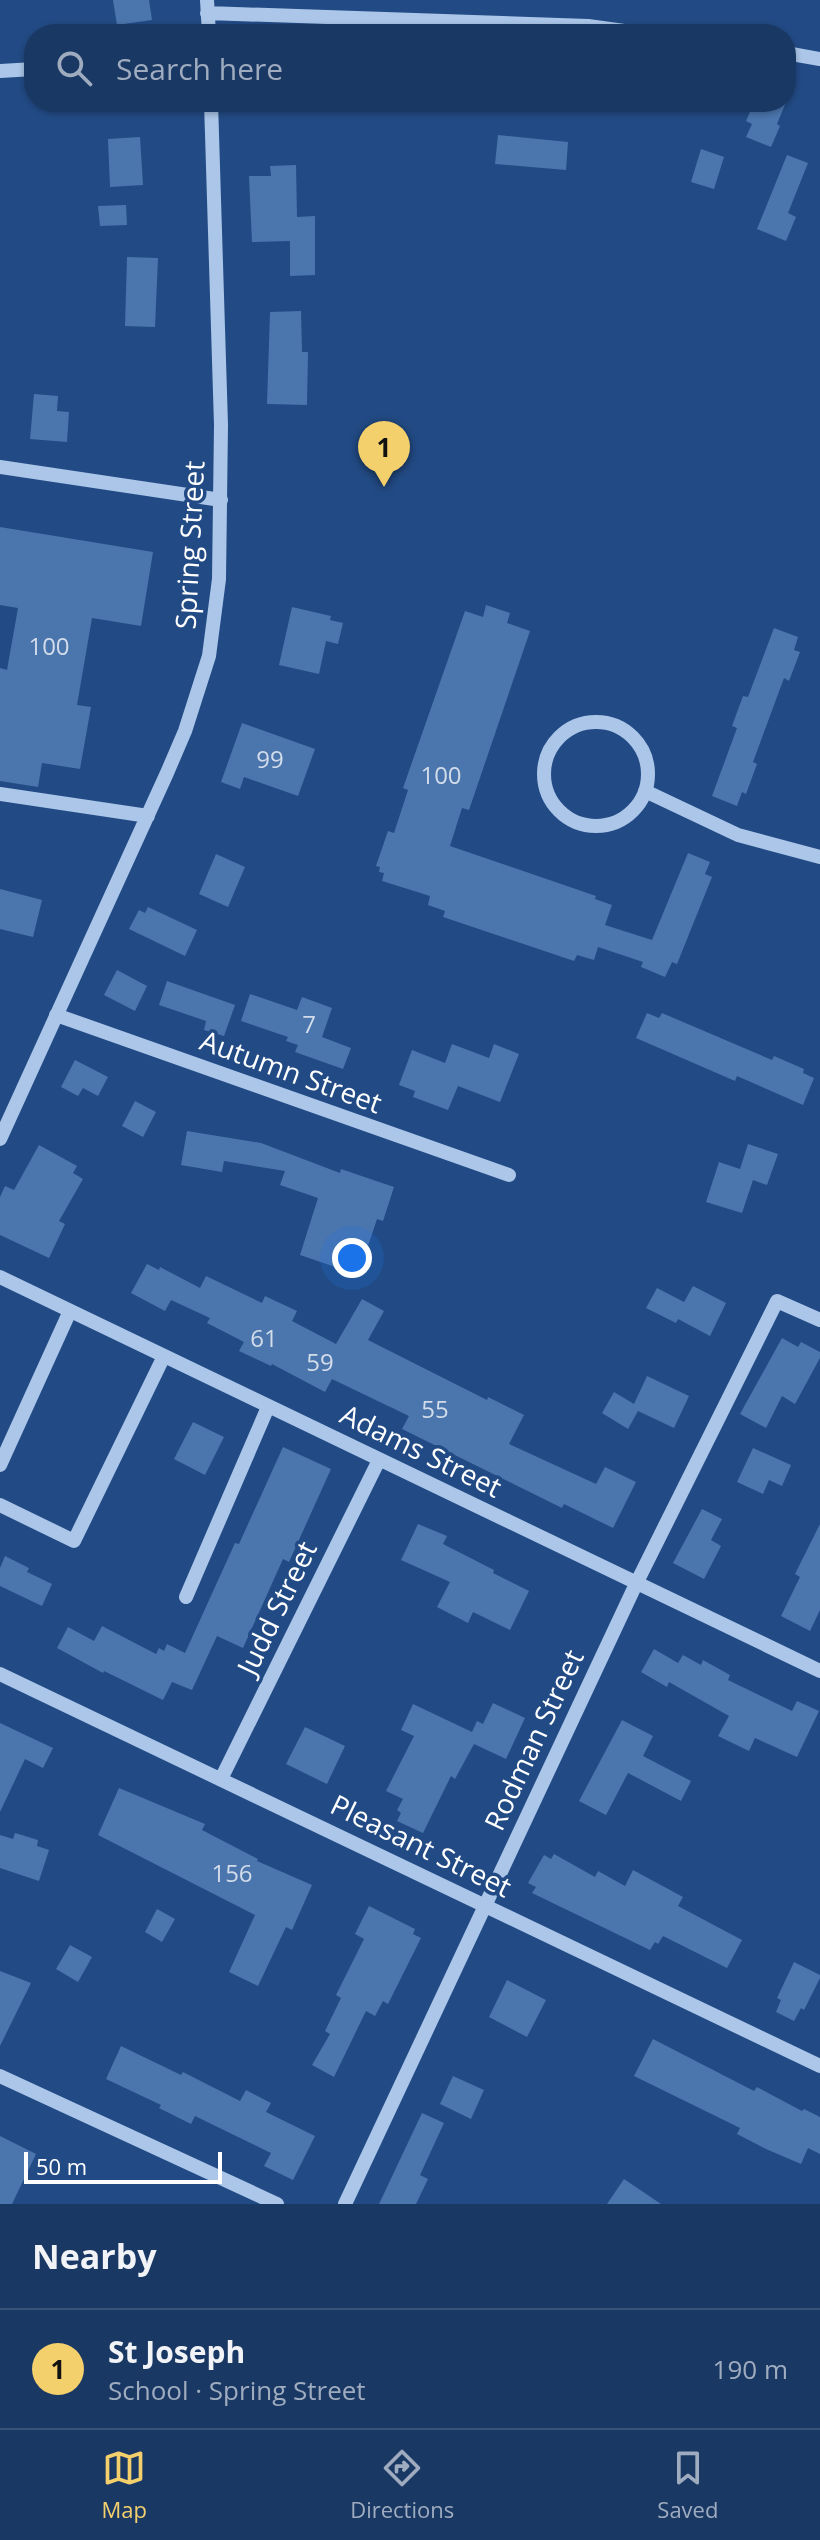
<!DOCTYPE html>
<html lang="en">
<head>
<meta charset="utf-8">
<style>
  :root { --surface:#1a3864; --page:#27436d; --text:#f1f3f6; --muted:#9facbf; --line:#385278; --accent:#f4d06d }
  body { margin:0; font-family:"Open Sans",sans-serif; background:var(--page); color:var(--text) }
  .scale { position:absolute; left:24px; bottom:20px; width:198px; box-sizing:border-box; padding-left:8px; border:4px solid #fff; border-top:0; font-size:22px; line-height:28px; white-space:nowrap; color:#fff; -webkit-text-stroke:6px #224b85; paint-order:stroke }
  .you { position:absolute; left:352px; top:1258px; width:28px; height:28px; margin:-20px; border:6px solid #fff; border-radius:50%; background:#1a73e8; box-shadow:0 0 0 12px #1a73e833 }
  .badge { display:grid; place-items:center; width:52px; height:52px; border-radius:50%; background:var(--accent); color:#111; font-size:26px; font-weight:700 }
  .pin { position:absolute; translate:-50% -66px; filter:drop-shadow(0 2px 4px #0008) }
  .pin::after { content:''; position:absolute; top:42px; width:28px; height:24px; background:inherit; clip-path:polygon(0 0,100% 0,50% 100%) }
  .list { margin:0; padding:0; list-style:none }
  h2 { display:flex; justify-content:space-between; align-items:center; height:104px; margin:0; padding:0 32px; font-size:34px }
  h2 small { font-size:26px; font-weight:400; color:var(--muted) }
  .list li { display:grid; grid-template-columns:52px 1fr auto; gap:24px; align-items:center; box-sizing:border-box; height:120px; padding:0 32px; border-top:2px solid var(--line) }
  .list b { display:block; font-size:30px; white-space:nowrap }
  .list p { margin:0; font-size:26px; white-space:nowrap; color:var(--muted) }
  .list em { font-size:26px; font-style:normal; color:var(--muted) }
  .icon { flex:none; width:44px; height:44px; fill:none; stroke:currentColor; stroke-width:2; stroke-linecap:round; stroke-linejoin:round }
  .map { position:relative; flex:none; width:820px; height:2204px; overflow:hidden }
  .search { position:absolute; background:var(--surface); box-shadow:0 2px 6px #0004; left:24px; right:24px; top:24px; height:88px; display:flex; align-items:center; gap:20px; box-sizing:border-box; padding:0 28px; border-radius:32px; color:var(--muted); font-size:30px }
  .sheet { height:224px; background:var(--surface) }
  nav { display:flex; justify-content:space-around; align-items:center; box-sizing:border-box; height:112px; border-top:2px solid var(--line); background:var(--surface); font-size:22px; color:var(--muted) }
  nav a { display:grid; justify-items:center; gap:4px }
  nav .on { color:var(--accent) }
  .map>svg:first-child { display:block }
  .building { fill:#4b75ad }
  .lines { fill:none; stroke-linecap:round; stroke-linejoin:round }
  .minor { stroke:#abc6e9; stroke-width:14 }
  .labels { text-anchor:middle; stroke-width:7; stroke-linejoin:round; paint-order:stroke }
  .number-label { font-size:24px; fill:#d2dcea }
  .street-label { font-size:28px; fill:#fff; stroke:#224b85 }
</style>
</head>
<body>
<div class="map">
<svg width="820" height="2204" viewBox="0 0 820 2204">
  <rect width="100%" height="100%" fill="#224b85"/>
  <path class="building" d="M113,0H149L152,20L117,25Z
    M754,102H786L777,124L780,126L771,147L746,137L752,124L746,121Z
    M498,135L568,142L566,170L495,164Z
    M140,137L143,185L110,187L108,139Z
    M701,149L724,157L714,189L691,182Z
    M787,155L808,163L788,213L796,217L786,241L757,229Z
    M296,165L297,217L315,216V275L290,276V241L252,242L249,176H271L270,166Z
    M126,205L127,225L100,226L98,206Z
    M127,257L158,258L155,327L125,326Z
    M301,311L302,352H308L307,405L267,404L270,312Z
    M34,394L58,396L57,411L69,412L67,442L30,439Z
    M0,527L153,552L141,626L92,618L77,705L91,707L80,769L42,763L38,787L0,781V668L7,670L18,608L0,605Z
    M486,605L510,613L507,623L530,631L469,810L462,808L450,846L596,896L595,899L612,905L605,925L652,940L688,853L710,862L705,874L712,877L677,964L672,962L665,977L641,967L643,962L598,947L594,960L577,955L574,961L443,917L445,911L428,905L430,896L382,881L384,873L379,872L380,867L376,866L388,831L394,833L408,790L403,788L465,611L483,617Z
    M292,607L331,616L330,620L343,623L338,644L326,641L319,674L279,665Z
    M774,628L798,637L794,650L800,652L789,681L784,678L753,762L757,764L746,794L742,792L737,806L712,796L737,728L732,726L743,696L748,697Z
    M242,723L315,749L298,796L244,777L240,789L221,782Z
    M216,854L245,867L228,907L199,894Z
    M0,889L42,900L33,937L0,929Z
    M148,907L197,930L185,956L129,929L139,910L145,913Z
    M117,970L147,986L135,1011L104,995Z
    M167,981L235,1005L224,1036L204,1030L206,1021L159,1005Z
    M250,994L297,1010L302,997L332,1008L322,1037L351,1048L343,1069L295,1052L298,1045L286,1041L288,1037L241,1021Z
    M647,1013L659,1018L662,1013L772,1060L774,1056L804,1069L803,1073L814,1078L803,1105L737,1076L735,1081L636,1038Z
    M452,1044L489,1058L494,1044L519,1054L500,1102L458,1086L448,1110L413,1097L415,1091L399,1085L412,1050L445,1063Z
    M75,1060L108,1077L98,1096L83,1088L78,1096L61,1087Z
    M135,1101L156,1112L143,1137L122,1126Z
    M187,1131L261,1143L340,1173L341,1169L394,1187L383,1221L377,1219L368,1246L353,1242L344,1270L300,1255L318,1198L280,1185L285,1171L224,1161L222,1172L181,1165Z
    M748,1144L778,1154L767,1185L753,1180L742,1213L706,1202L719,1162L740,1169Z
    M39,1145L77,1166L73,1173L83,1179L59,1221L65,1224L49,1258L0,1235V1197L5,1186L14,1190Z
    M147,1264L159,1270L160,1267L200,1288L206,1276L262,1303L265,1296L297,1311L292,1321L336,1344L362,1299L384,1311L368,1340L487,1400L488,1397L524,1415L509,1444L596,1484L605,1467L636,1482L613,1528L564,1504L562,1508L402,1429L409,1416L332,1379L325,1392L272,1364L271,1366L239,1351L244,1342L207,1323L210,1318L171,1300L165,1311L131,1293Z
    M693,1286L726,1303L710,1336L678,1319L676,1323L646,1308L657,1288L684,1302Z
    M782,1338L798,1347L801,1342L820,1352V1358L795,1404L782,1396L766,1428L740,1414Z
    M647,1376L689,1396L674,1428L638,1411L628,1429L602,1413L614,1392L634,1404Z
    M193,1422L224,1437L205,1475L174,1459Z
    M283,1447L331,1469L289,1562L283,1559L243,1648L217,1636L192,1690L172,1682L163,1700L104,1671L103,1673L57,1648L68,1627L94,1641L102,1626L156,1654L159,1648L164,1651L167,1644L185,1653L235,1543L239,1544Z
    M753,1448L791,1465L782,1486L769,1480L763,1494L737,1482Z
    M702,1509L722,1519L711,1540L721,1546L704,1579L673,1563Z
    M418,1524L447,1536L443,1544L494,1570L493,1573L529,1591L510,1630L473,1612L468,1623L437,1607L450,1582L401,1560Z
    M820,1524V1610L810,1631L781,1616L800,1577L795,1574Z
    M5,1556L29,1568L27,1572L52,1584L42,1606L0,1586V1568Z
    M654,1649L678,1663L683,1655L701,1665L703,1660L730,1675L728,1680L792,1711L797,1701L819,1711L797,1757L755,1738L749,1751L718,1736L729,1716L669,1682L667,1687L641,1672Z
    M493,1703L525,1718L506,1759L474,1744L455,1779L451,1776L423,1833L397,1821L401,1813L397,1810L403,1799L386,1791L414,1736L401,1730L413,1704L472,1732L477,1721L483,1724Z
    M622,1720L653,1736L643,1756L691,1781L681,1801L628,1773L606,1815L579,1801Z
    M0,1723L53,1748L43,1768L25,1759L0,1812Z
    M305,1727L345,1746L327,1784L286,1764Z
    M119,1788L205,1824L202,1830L258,1859L257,1861L312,1885L292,1930L286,1927L258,1986L229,1972L255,1915L98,1835Z
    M15,1833L38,1840L37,1846L49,1850L39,1881L0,1868V1835L13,1839Z
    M554,1854L595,1877L598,1871L625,1886L633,1870L683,1897L678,1906L742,1940L727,1968L663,1936L658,1944L655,1942L650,1950L532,1893L536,1887L528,1883L544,1855L551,1859Z
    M369,1906L415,1929L413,1934L421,1938L388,2004L383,2001L375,2016L366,2011L334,2077L312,2065L330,2034L325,2031L341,1998L336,1995L364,1939L355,1934Z
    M157,1909L175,1919L162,1942L145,1932Z
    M70,1945L92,1957L78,1982L56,1969Z
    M794,1962L820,1975V1978L804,2010L801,2008L794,2021L776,2012L781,2000L777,1998Z
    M0,1971L31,1983L0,2046Z
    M507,1980L546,2000L527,2037L489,2017Z
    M653,2039L754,2091L757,2087L802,2111L804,2109L820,2117V2154L808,2148L801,2164L766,2149L737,2134L740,2128L634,2076Z
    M121,2046L181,2075L183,2072L240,2101L246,2090L271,2103L266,2112L315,2136L293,2180L264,2166L271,2153L195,2116L191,2124L159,2108L161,2105L106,2079Z
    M453,2076L484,2090L471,2119L440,2104Z
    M422,2113L444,2123L420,2175L428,2179L416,2204H379Z
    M0,2136L36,2154L12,2204H0Z
    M624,2179L661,2204H607Z"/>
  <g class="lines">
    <path class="minor" d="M207,0L209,34
      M207,13L588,26L646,34
      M786,53L820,59
      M0,71L34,69
      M0,467L221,500
      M544 774a52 52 0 1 1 104 0a52 52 0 1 1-104 0Z
      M645,791L738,835L820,857
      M0,794L148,816
      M56,1015L509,1175
      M0,1139L167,773L185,731L209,656L219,579L221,425L211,102
      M0,1277L820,1671
      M0,1465L70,1311
      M0,1505L74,1541L164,1356
      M186,1597L268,1407
      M0,1674L820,2066
      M221,1779L379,1460
      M0,2076L277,2204
      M345,2204L636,1584L777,1301L820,1320"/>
  </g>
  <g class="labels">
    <g class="number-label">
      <text x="49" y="655">100</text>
      <text x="270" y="768">99</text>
      <text x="441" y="784">100</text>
      <text x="309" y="1033">7</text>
      <text x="264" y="1347">61</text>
      <text x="320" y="1371">59</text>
      <text x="435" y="1418">55</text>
      <text x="232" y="1882">156</text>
    </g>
    <g class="street-label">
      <text transform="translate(190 545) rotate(-87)" y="10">Spring Street</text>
      <text transform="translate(291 1072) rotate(20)" y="10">Autumn Street</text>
      <text transform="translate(421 1451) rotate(26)" y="10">Adams Street</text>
      <text transform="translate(277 1608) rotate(-64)" y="10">Judd Street</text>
      <text transform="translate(534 1740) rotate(-65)" y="10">Rodman Street</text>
      <text transform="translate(421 1846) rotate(26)" y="10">Pleasant Street</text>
    </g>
  </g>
</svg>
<div class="scale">50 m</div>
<div class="you"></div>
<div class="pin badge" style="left:384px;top:487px">1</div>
<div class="search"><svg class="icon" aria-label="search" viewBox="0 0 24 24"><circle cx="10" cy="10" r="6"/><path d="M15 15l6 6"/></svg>Search here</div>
</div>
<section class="sheet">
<h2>Nearby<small></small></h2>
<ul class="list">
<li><span class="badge">1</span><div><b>St Joseph</b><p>School · Spring Street</p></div><em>190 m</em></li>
</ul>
</section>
<nav>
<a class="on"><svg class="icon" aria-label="map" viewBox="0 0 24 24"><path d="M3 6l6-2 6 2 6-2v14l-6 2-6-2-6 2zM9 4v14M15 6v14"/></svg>Map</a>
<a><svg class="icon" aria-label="directions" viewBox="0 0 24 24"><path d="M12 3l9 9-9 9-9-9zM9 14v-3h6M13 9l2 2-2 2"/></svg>Directions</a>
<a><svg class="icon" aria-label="saved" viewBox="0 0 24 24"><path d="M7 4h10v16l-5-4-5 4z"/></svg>Saved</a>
</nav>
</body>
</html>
